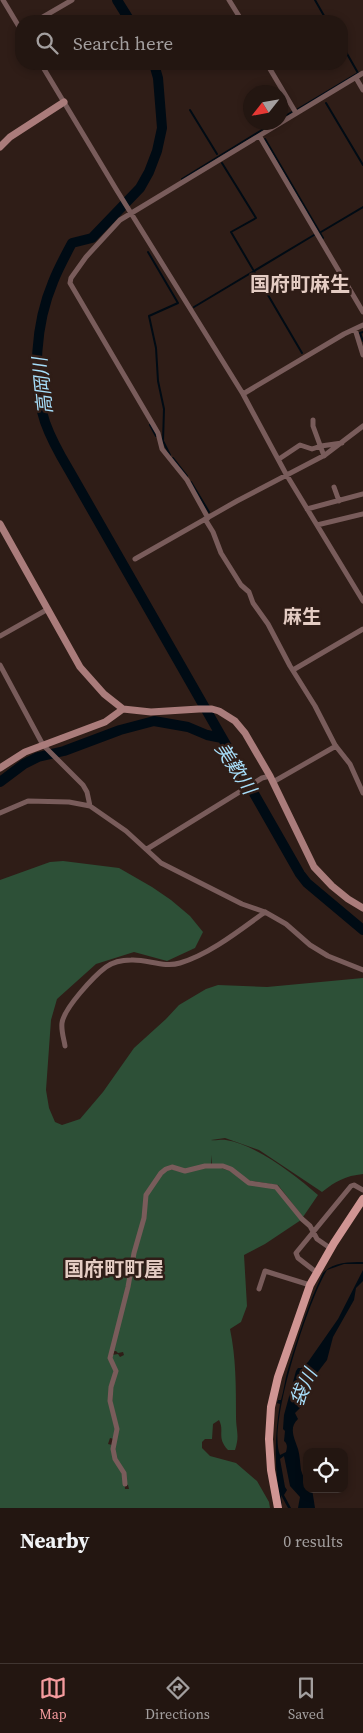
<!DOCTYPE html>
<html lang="en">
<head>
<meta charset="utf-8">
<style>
  :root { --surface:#231611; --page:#2f231f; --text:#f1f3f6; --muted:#a39f9f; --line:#403531; --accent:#f59b9e }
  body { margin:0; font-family:"Source Serif 4","Noto Sans JP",serif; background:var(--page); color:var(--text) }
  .controls { position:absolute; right:15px; bottom:15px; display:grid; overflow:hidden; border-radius:10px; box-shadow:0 2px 8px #0003 }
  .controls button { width:45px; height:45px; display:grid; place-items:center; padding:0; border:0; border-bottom:1px solid var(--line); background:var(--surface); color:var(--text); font:25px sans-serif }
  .compass { position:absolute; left:243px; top:85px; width:45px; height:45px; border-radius:50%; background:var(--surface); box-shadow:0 2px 8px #0003; rotate:239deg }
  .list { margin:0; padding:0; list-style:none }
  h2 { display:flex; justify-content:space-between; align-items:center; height:65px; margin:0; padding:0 20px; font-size:21px }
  h2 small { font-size:16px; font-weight:400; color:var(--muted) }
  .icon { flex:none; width:28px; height:28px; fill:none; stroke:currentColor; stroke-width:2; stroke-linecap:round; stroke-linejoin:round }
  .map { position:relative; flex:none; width:363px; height:1508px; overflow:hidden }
  .search { position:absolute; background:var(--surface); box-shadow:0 2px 8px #0003; left:15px; right:15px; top:15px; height:55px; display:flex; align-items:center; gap:12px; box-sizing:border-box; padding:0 18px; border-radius:20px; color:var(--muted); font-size:19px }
  .sheet { height:155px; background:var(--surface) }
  nav { display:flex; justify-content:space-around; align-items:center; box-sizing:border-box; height:70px; border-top:1px solid var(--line); background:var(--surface); font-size:14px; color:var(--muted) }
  nav a { display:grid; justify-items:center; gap:2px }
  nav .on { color:var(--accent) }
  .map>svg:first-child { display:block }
  .green { fill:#2d5037 }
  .water { fill:#000b14 }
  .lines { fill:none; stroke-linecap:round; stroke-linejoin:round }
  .stream { stroke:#000b14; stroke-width:2 }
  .river { stroke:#000b14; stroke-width:10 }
  .street { stroke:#795c5b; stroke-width:5 }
  .secondary { stroke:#aa7c7b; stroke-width:7 }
  .primary { stroke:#d09593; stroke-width:8 }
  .labels { text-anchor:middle; stroke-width:5; stroke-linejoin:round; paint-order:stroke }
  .water-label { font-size:19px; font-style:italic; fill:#a7defa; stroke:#2f1d17 }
  .neighbourhood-label { font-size:19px; font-weight:bold; fill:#e4ccc3; stroke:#2f1d17 }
  .quarter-label { font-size:20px; font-weight:bold; fill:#e4ccc3; stroke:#2f1d17 }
</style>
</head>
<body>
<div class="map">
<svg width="363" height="1508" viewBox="0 0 363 1508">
  <rect width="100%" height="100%" fill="#2f1d17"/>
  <path class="green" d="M63,861L119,868L152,887L171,900L190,916L203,932L195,948L167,961L134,952L96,964L57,999L51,1020L46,1090L49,1108L55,1122L62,1125L80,1119L103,1092L134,1048L166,1019L179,1005L206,989L218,985L267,987L363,978V1174C345,1176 336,1181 322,1192L259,1150L225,1138L211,1140C215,1141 221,1139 226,1140C257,1145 295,1175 318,1195L303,1217L278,1185L253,1181L252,1182L226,1165L212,1164V1155L211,1164L186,1170L169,1167L161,1172L145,1193L143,1218L133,1251L127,1287L109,1358L115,1371L110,1388V1402L116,1430L114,1439L110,1438L108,1444L112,1445L114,1460L124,1473L125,1489H129L128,1485L126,1484V1476L116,1459L113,1447L118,1429L112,1405L113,1383L117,1372L111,1359L112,1355L118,1354L120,1357L124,1355L123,1352L118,1353L116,1351H113L130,1287L135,1251L146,1218L147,1197L157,1180L164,1173L169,1169L186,1172L215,1166L230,1171L248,1184L276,1188L301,1220L265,1244L244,1255L247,1306L241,1322L230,1329C236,1358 236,1386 236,1416C236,1431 240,1435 235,1450H228C216,1437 225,1431 219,1420L213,1424L212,1439H205L202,1442V1448L210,1456L236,1463L257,1481L269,1502L270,1508H0V880L50,862Z"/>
  <path class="water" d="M363,1262V1264H344L327,1270C309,1299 267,1425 280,1455L286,1452C287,1448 288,1444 284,1441L285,1431L283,1429L284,1415L296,1371L298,1368H301L308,1362L338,1319L363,1270V1281L356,1288L354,1300L333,1337L327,1360L314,1377L304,1404L295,1413L298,1419C288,1428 295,1439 298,1449C300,1456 300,1463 301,1470C303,1477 307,1482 307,1489H312L315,1508H298L300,1497L290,1486L284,1456L280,1459L285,1487L287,1490L284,1495L291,1508H288L281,1495L282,1508C274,1474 274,1438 280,1404L277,1403L278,1400H281C284,1390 285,1379 288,1369C298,1337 308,1304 323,1273C333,1262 349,1262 363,1262Z"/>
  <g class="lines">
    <path class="stream" d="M315,0L327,21
      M326,103L363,165
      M298,109L358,73L342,45
      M190,110L217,154
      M280,119L292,112
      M265,139L323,238
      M222,163L256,218L231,232L302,353
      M182,179L275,122
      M321,232L363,207
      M148,252L178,303L149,316L156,348L158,381L164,409L163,441L170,455
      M194,307L314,235
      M363,332L360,333L363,341
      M150,425L156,436
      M173,458L187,476
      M191,482L209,512"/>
    <path class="river" d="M117,0L130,21
      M154,64L158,78L162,128L157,151L149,172L140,188L92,238L72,243C65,256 58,269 53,282C36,322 31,380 45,422C51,439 60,455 69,470L300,874L307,883L363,930
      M0,782L24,764L38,757L64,751L120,730L154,721L188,727L207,735L222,738"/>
    <path class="street" d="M3,0L21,30
      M229,0L242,21
      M36,21L72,0
      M41,64L116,189L243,394L286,474L363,601
      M267,64L296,113
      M356,78L363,90
      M260,137L363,312
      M355,329L363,355
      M243,394L344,334L363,325
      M313,420V426L324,456
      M279,459L300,445L312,449L321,446L342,443
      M334,487L339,501
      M307,509L363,494
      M208,518L187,480L162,449L158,433L151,421L70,283L71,278L86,257L120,220L363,73
      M205,519L213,532L221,553L241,585L249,592L253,603L268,624L290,666L315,706L335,745L350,764L363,793
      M317,525L363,514
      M135,559L237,501L325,455L363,426
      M0,636L48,609
      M0,665L43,745L83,785L87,792L90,806
      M293,670L363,629
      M273,782L336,746
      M0,813L28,801L69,802L90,806L126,831L161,863L242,904L265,912L286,924L310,945L328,956L363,970
      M147,849L262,778L270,776
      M65,1046C64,1039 61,1031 62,1023C64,1008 94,976 106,967C113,962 123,960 131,960C147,959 164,968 180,963C210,954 240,930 265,912
      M316,1272L298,1258L296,1253L351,1186L354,1185L363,1190
      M259,1289L265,1271L310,1285
      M125,1484L124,1473L115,1459L113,1449L117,1429L110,1401L111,1387L116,1371L110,1358L128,1287L134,1253L144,1218L146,1195L161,1173L166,1169L172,1167L185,1171L205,1166H223L231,1169L249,1183L276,1187L302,1219L310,1226L317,1239L330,1248"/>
    <path class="secondary" d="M0,147L10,137L64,102
      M0,524L80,667L104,694L123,709L151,712L199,709H212L219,711L235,721L245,733L270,776L314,867L332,886L348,899L363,908
      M0,768L25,752L105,722L123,709"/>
    <path class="primary" d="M278,1508L271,1470L269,1439L271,1407L278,1377L310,1285L334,1243L363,1199"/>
  </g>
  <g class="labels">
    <g class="water-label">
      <text transform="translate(42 386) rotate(-96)" y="7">高岡川</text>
      <text transform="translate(236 768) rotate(57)" y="7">美歎川</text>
      <text transform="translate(303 1387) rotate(-65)" y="7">袋川</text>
    </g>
    <g class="neighbourhood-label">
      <text x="302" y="623">麻生</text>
    </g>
    <g class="quarter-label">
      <text x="300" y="291">国府町麻生</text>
      <text x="114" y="1276">国府町町屋</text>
    </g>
  </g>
</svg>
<div class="controls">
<button><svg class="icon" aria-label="locate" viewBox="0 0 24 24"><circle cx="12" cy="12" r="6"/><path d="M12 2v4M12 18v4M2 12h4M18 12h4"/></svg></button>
</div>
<svg class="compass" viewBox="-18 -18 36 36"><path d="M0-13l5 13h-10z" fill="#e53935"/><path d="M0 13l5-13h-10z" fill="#a39f9f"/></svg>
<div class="search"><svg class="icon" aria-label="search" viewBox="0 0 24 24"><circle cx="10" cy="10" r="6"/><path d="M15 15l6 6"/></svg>Search here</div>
</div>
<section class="sheet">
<h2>Nearby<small>0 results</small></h2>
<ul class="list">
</ul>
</section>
<nav>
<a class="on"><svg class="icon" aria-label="map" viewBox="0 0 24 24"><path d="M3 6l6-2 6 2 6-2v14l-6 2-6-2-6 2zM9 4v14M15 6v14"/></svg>Map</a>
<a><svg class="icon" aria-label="directions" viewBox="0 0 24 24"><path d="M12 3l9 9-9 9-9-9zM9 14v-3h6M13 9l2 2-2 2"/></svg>Directions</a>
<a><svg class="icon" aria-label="saved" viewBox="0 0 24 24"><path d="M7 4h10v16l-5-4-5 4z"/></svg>Saved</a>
</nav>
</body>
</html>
